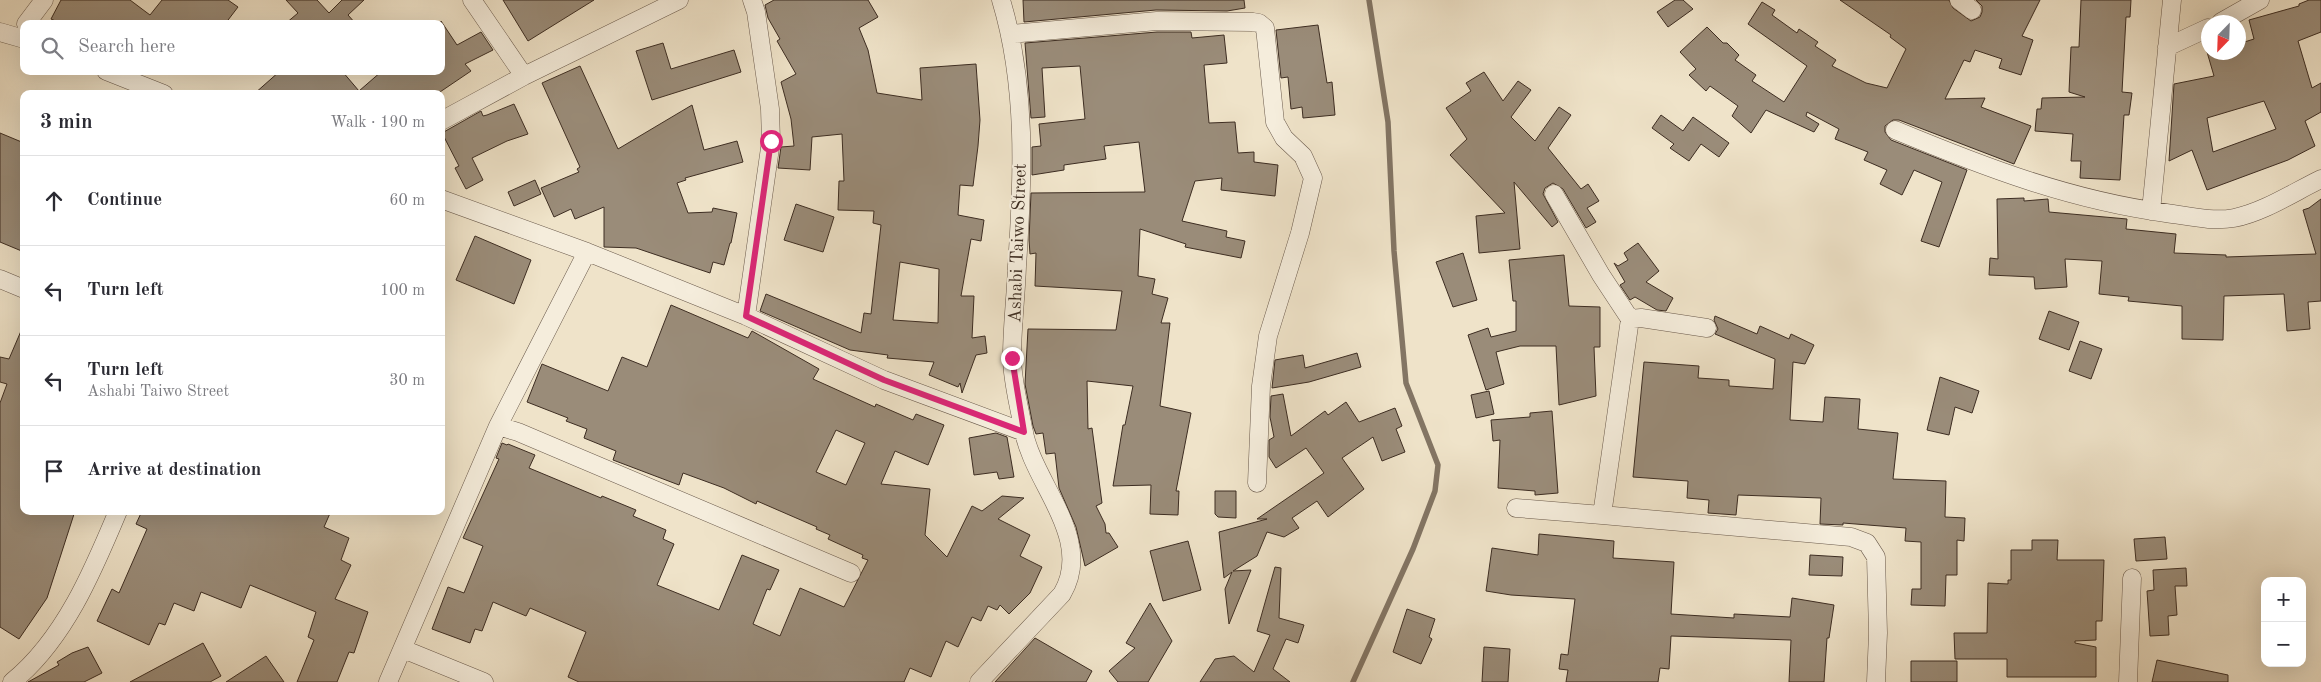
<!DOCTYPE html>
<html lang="en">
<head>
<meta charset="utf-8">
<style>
  :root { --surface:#fff; --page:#f7f7f7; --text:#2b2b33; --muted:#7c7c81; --line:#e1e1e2 }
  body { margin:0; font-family:"Old Standard TT",serif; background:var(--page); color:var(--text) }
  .controls { position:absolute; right:15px; bottom:15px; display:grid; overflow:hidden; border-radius:10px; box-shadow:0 5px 20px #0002 }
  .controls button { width:45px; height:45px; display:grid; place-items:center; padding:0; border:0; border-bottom:1px solid var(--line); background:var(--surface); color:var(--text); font:25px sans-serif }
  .compass { position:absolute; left:2201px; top:15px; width:45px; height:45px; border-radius:50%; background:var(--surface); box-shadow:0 5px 20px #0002; rotate:203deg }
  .stop { position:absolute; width:15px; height:15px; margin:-11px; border:4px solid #db2777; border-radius:50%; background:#fff }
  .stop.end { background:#db2777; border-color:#fff; box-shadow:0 1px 5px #0008 }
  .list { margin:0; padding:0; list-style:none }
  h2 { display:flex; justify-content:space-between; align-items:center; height:65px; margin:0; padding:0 20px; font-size:21px }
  h2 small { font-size:16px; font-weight:400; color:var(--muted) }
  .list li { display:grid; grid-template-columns:32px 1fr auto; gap:15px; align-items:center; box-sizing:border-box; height:90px; padding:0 20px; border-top:1px solid var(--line) }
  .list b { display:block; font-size:19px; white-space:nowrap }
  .list p { margin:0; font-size:16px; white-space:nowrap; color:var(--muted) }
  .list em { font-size:16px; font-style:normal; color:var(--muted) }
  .icon { flex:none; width:28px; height:28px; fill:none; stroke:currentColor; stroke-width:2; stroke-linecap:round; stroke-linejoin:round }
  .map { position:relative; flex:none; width:2321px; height:682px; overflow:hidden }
  .search { position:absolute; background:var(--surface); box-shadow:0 5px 20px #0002; left:20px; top:20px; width:425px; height:55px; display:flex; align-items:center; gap:12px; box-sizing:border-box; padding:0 18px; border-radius:10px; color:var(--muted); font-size:19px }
  .panel { position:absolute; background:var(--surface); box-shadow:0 5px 20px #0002; left:20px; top:90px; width:425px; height:425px; border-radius:10px }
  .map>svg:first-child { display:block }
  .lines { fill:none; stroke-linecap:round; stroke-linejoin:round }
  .stream { stroke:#837564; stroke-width:5.5 }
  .building { fill:#9a8c79; stroke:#3d2d22; fill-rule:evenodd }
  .street-casing { stroke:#6a5a4c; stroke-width:19 }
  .street { stroke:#f5eddc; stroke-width:18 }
  .route { stroke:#db2777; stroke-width:6 }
  .labels { text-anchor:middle; stroke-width:4; stroke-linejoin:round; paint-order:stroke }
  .street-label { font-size:18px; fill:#3d2d22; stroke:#f5eddc }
</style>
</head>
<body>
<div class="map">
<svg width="2321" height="682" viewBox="0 0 2321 682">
  <rect width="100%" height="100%" fill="#efe3c9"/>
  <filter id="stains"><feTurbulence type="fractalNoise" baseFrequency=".004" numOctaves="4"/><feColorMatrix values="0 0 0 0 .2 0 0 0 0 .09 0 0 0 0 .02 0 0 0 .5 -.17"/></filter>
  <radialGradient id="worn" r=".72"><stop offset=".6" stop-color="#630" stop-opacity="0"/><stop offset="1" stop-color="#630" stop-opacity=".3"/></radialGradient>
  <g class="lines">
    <path class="stream" d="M1353,682L1413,549L1435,491L1438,465L1406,383L1394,251L1388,122L1369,0"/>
  </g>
  <path class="building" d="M61,0H130L150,15L162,0H228L238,7L225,24H62L51,19Z
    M286,0H317L329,13L342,0H364L348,15L356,24H285L298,13Z
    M503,0H594L528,41Z
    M774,0H868L878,17L859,28L868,50L877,93L922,100L920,68L976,64L980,120L978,146L973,186L960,185L958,215L984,220L981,241L971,239L961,296H974L972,338L985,336L987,353L976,355L962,393L960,383L958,387L929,375L934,362L887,358L888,355L850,350L760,311L766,294L861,333L864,313L871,314L881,225L873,223L874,211L838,210L839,181H844L842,134L812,137L810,170L778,168L781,147L794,146L791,119L781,82L796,74L777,41L780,39L768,18L765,5ZM900,262L939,269L938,323L893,320Z
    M1023,0H1244L1245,8L1227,11L1156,10L1024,22Z
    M1675,0H1683L1693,9L1668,27L1657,12Z
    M1840,0H1949L1953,8L1971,21L1980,17L1982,12V6L1976,0H2040L2022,36L2033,40L2021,75L1999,68L2002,59L1975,50L1970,62L1964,60L1945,99L1985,98L1981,107L2031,126L2014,164L1899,120H1893L1885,126V132L1891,140L1967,170L1939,247L1921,241L1942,182L1914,170L1902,195L1880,184L1887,170L1864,160L1868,152L1835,139L1839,129L1807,112L1806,116L1819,124L1814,132L1766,110L1751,133L1732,116L1738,106L1710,86L1706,91L1689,75L1696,69L1680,52L1707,27L1723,43H1727L1739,55L1735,60L1756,75L1752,81L1784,102L1807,66L1748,24L1762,2L1775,10L1772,15L1797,33L1799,29L1818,42L1815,46L1836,60L1832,66L1866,83L1887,88L1906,49L1890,37L1891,35Z
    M2081,0H2131L2130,17H2126L2122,92L2132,93L2129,115H2124L2120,180L2080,178L2081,161H2071L2073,134L2035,131L2037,109H2041L2042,98L2085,97L2069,92L2071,47H2079Z
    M2309,0H2321V32L2298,41L2312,88L2321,83V112L2305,121L2315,146L2288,160L2207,190L2192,150L2169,161L2174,84L2214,76L2207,52H2238V44L2254,39L2249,20L2299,6V4ZM2264,101L2276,129L2213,152L2207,118Z
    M441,21L457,45L481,32L493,50L465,64L471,71L437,94H254L280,71H342L359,91L382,71H441Z
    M1318,25L1327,83L1332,82L1335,115L1303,118L1302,107L1291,109L1288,77L1281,78L1276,30Z
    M1157,32H1191L1192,38L1224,35L1227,63L1204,65L1209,123L1235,122L1238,153L1254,152V162L1278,165L1275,196L1221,190L1222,178L1195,181L1182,221L1227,231L1226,237L1245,241L1241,258L1185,247L1186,244L1140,229L1138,276L1155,279L1152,294L1168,298L1161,323H1170L1160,406L1191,413L1176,491H1179L1178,515L1150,514L1151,485L1113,486L1123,425H1125L1133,386L1087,381L1088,429L1092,428L1102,503L1096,506L1105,524L1106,533H1109L1118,547L1085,566L1076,527L1059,488L1055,453L1046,454L1043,433L1036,434L1033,426L1025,384L1028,329L1116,330L1122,291L1035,286L1036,253L1030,254L1029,240L1031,193L1145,192L1139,142L1104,146L1106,159L1064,165V170L1032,175V147L1041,146L1039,124L1085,119L1080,66L1042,68L1045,117L1031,118L1025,43Z
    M663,43L671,69L734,50L741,72L652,100L636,51Z
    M580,66L618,149L692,105L704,150L737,141L743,162L685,178L686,180L677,183L688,213L712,212L713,208L737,213L731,243H730L724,265L713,262L710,273L636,248L604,247V207L575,219L571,209L554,217L541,188L579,172L577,169L580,167L542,83Z
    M1484,72L1503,101L1518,81L1531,90L1511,117L1535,141L1559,107L1571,115L1548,148L1581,189L1588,184L1599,201L1587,208L1596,222L1586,228L1563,189L1553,183L1545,188L1543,194L1558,222L1552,227L1514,182L1520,249L1479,253L1476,216L1505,213L1450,155L1467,139L1446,108L1471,91L1466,83Z
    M514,104L528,134L507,141L472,158L483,180L466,189L455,168L459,166L442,133L481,111L483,116L487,115Z
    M1661,115L1683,131L1693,117L1729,143L1719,157L1701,144L1689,161L1670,148L1674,144L1652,128Z
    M0,133L24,143V252L0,242Z
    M535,180L541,194L514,206L508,192Z
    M2024,198V201L2048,199L2049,212L2127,219L2126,229L2176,234L2174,253L2226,255V257L2316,254L2303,210L2309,208L2321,199V301L2308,302L2310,329L2287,331L2284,294L2224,296L2223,340L2182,339V306L2128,301L2129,297L2099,294L2102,261L2065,259L2067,287L2035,289L2034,277L1989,275L1990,258L1998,259L1997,199Z
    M796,204L834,217L823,252L784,240Z
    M475,236L531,260L514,304L456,280Z
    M1638,243L1659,271L1646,282L1673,298L1666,311L1657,310L1635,297L1630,300L1620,285L1625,282L1614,263L1618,266L1628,260L1624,253Z
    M1463,253L1477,300L1453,307L1436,262Z
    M1564,255L1569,306L1600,307V347H1594L1596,396L1559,405L1556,346H1520L1496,352L1504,384L1486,390L1468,335L1488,328L1491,337L1516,331V301H1513L1509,260Z
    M671,305L748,338L752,331L819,369L813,379L875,407L876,404L913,420L916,414L944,425L928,465L895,451L881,484L930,489L925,535L947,557L972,506L982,511L1002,496L1024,498L998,519L1030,535L1020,556L1042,567L1030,593L1009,614L1000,605L997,610L988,606L981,621L972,617L958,647L946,641L931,677L910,668L904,682H579L568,677L586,632L530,608L526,616L493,602L482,631L475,629L470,643L432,629L448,587L464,593L483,546L463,538L499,459L496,458L502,443L507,445L508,444L535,455L529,468L601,498L602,496L636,510L633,516L666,530L663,539L674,544L657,585L719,610L742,555L779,570L770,590L767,589L753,624L780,636L800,588L844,607L868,560L862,558L863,555L828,539L830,535L816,529L817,527L757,501L756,504L724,488L683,473L679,485L613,460L616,451L584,438L587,429L566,421L568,418L527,402L542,364L608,391L622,357L647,367ZM836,430L865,443L846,485L816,472Z
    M2049,311L2079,322L2069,350L2039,339Z
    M1715,316L1757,334L1760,326L1789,339L1791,334L1814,345L1805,364L1793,362L1790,420L1823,422L1825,397L1860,399L1858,429L1898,433L1893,479L1946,481L1945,517L1965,518L1964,541L1957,540V575H1946L1945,606L1911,605L1912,589H1921V542L1905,541L1906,528L1843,523V525L1820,524L1821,498L1738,495L1736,515L1708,513L1709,500L1687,498L1688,481L1633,477L1644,362L1699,366L1698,378L1729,380V386L1773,389L1775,359L1715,334L1718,329L1714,320Z
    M24,324V511H75L47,598L19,639L0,627V403L7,384L0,382V357L9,359Z
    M2080,341L2102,349L2091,379L2069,371Z
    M1357,353L1361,367L1309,382L1272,388L1275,360L1303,355L1305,368Z
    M1940,377L1979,391L1972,413L1955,407L1949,435L1927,430Z
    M1489,391L1494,414L1476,418L1471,395Z
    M1283,394L1291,436L1325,411L1328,415L1346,402L1359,422L1395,408L1402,426L1396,429L1405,452L1382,461L1373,437L1342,458L1364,489L1328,517L1317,501L1292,518L1299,528L1284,537L1267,532L1257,556L1233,571L1251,570L1229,624L1225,589L1232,572L1224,578L1219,532L1267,519H1257L1324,473L1306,448L1276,468L1269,457V440L1274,437L1270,417L1271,396Z
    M1552,411L1558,493L1535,495V491L1498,488L1500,440L1493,441L1491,420L1530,417V413Z
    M996,433L1007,437L1014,477L999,479L997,472L974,475L969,438Z
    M1215,491H1236V518L1218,517L1215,514Z
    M142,511H331L324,527L349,538L341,560L351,565L335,599L368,612L354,653L349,652L337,682H297L314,640L308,637L316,612L250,585L241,608L201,592L194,611L174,603L165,625L159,623L149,645L97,621L112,589L119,593L147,529L136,524Z
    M1539,534L1614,541L1613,558L1674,562L1671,614L1734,618V614L1790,617L1792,598L1834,605L1829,638H1827L1824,682H1789L1791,640L1671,636L1669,669L1660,668L1658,682H1566L1568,670L1559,669L1561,654L1568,655L1575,599L1511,595L1486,591L1492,548L1538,555Z
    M2165,537L2167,559L2136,561L2134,539Z
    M2032,540H2058L2057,560H2104L2102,621H2096V640L2075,641V643L2096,647V677H2007V659H1955L1954,633H1987L1988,583L2008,584V580H2011V550H2032Z
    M1188,541L1201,590L1163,601L1150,551Z
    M1810,555L1843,557L1842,576L1809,575Z
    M1275,567L1281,568L1279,618L1304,625L1298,643L1286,639L1273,669L1290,682H1200L1215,659L1234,656L1254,672L1270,635L1257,631Z
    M2186,568L2187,586H2175L2177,615L2168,616L2169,635L2150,636L2147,591L2154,590L2153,570Z
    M1150,603L1172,641L1148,682H1118L1109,671L1135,648L1126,643Z
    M1407,609L1435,619L1429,637L1432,639L1421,664L1393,652Z
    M1035,638L1092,671L1086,682H995Z
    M203,643L221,676L210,682H130Z
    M88,647L102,673L84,682H28L59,665L57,662L72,653Z
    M1484,647L1510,649L1508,682H1482Z
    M266,656L284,682H226Z
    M2157,660L2228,675V682H2152Z
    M1911,661H1957V682H1911Z"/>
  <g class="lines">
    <g class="street-casing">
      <path id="street" d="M1959,0L1972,10
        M2221,22L2260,0
        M26,24L44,0
        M0,32L24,39
        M1011,34L1157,21L1253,22L1259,23L1265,28L1275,122L1284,138L1303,156L1313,178L1300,233L1268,336L1261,386L1257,483
        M2167,47L2208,28
        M106,71L164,94
        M524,76L679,0
        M441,121L524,76L472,0
        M1895,130C1984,167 2070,200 2166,213C2189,216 2212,222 2234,218C2264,212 2294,192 2321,179
        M1554,194L1601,275L1630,319
        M441,199L587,252L746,316L884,380L1024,432
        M2151,211L2172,0
        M0,279L24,289
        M746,316L771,141L770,109L756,12L752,0
        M1707,328L1641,318L1630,319L1602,515L1851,537L1867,543L1876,557L1878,633L1876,682
        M498,426L518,432L851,573
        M1516,508L1602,515
        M403,649L484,682
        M12,682C64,640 93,571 118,511
        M388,682L498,426L587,252
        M979,682L1062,594C1095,538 1032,483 1023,428C1019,405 1012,380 1012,357C1012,327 1016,296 1017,266C1023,178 1027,86 1001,0
        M2128,682L2132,578"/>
    </g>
    <use href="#street" class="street"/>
  </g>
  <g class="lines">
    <path class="route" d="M771,141L746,316L884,380L1024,432L1012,358"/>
  </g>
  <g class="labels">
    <g class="street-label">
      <text transform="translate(1017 243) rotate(-88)" y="6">Ashabi Taiwo Street</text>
    </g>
  </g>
  <rect width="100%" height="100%" filter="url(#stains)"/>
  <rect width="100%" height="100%" fill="url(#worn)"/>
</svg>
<div class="controls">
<button>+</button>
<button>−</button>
</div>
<svg class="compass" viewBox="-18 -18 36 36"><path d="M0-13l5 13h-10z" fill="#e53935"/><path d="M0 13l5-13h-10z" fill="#7c7c81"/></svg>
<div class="stop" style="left:771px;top:141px"></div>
<div class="stop end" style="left:1012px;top:358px"></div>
<div class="search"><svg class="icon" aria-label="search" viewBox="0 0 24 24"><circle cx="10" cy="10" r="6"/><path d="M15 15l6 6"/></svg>Search here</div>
<section class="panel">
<h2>3 min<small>Walk · 190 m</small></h2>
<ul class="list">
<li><svg class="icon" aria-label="ahead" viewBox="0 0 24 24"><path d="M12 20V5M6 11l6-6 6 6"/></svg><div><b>Continue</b></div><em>60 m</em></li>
<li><svg class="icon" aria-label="left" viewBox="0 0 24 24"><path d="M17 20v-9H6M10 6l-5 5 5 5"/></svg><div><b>Turn left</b></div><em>100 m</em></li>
<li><svg class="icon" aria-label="left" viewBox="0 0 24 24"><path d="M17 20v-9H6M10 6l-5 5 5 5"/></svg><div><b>Turn left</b><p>Ashabi Taiwo Street</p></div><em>30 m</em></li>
<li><svg class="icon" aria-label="arrive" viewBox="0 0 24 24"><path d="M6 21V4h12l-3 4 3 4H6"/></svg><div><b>Arrive at destination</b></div></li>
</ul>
</section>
</div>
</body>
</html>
